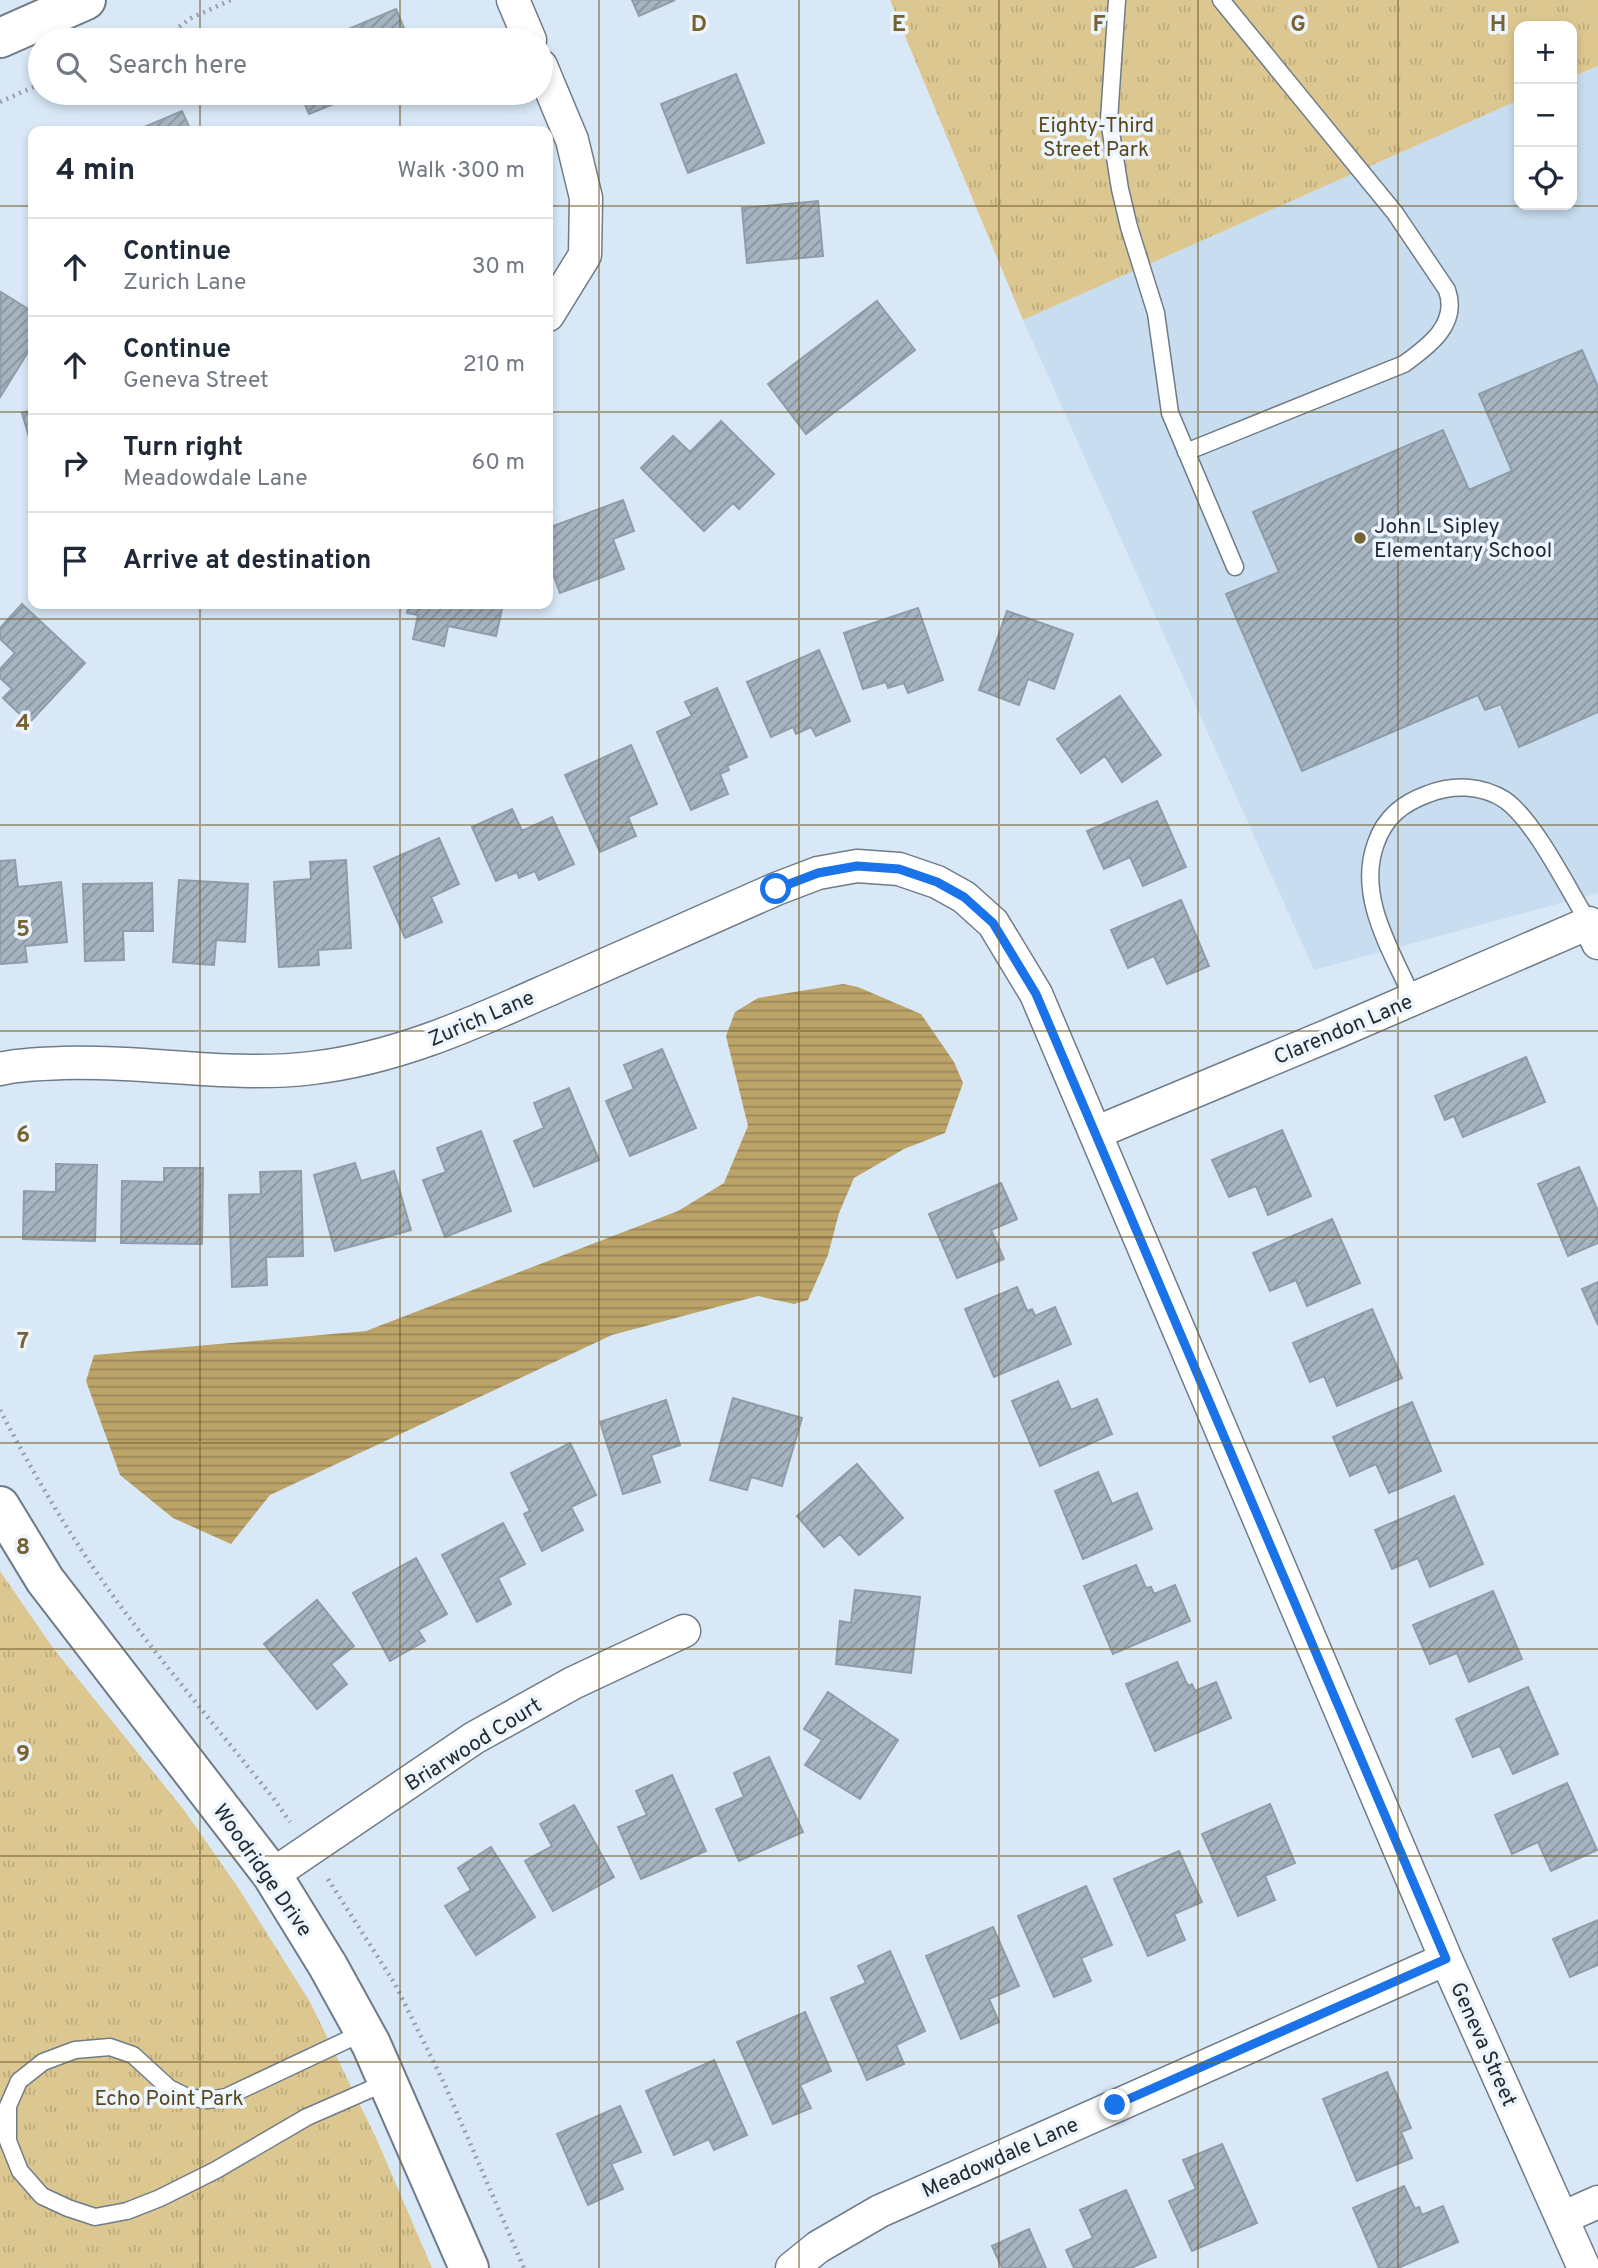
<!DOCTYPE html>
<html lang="en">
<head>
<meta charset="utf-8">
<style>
  :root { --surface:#fff; --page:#f6f6f7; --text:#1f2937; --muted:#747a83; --line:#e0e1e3 }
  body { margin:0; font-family:Overpass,sans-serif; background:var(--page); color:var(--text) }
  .controls { position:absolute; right:21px; top:21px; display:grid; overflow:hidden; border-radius:14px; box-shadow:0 4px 10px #0003 }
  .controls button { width:63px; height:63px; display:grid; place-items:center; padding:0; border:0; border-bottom:2px solid var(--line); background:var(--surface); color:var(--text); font:35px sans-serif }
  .stop { position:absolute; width:21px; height:21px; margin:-16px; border:5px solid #1a73e8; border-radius:50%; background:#fff }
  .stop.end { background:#1a73e8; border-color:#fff; box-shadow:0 2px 7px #0008 }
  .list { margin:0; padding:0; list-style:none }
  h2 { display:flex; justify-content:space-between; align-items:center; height:91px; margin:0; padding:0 28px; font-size:30px }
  h2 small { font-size:23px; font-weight:400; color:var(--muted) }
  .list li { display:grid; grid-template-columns:46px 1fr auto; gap:21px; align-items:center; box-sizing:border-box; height:98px; padding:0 28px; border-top:2px solid var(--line) }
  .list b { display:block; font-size:26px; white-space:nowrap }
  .list p { margin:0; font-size:23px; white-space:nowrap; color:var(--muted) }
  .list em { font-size:23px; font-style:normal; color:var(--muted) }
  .icon { flex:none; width:38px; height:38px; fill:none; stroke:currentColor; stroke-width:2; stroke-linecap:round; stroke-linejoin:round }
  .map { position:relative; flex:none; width:1598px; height:2268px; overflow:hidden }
  .search { position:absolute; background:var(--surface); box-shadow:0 4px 10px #0003; left:28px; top:28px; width:525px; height:77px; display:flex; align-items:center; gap:18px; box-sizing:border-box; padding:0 24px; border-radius:38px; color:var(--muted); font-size:26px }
  .panel { position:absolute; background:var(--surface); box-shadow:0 4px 10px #0003; left:28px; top:126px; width:525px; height:483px; border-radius:14px }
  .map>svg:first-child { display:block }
  .built { fill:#c8ddf0 }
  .park { fill:url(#park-tufts) }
  .water { fill:url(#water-rules) }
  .building { fill:url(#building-hatch); stroke:#8f9da9; stroke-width:2 }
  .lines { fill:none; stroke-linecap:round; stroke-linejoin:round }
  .service-casing { stroke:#6f7c88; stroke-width:19 }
  .minor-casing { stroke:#6f7c88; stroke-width:35 }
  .tertiary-casing { stroke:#6f7c88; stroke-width:42 }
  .secondary-casing { stroke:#6f7c88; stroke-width:42 }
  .path { stroke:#95a0ab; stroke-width:4.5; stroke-dasharray:2 5; stroke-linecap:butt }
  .service { stroke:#fff; stroke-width:16 }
  .minor { stroke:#fff; stroke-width:32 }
  .tertiary { stroke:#fff; stroke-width:38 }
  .secondary { stroke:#fff; stroke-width:38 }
  .route { stroke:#1a73e8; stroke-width:9 }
  .grid { fill:none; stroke:#776332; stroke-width:2; stroke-opacity:0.55 }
  .poi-dot { fill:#776332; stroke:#ecf5fd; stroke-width:2.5 }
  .labels { text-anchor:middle; stroke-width:7; stroke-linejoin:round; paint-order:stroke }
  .park-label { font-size:21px; fill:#594719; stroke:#ecf5fd }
  .poi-label { font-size:21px; fill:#24292e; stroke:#ecf5fd; text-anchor:start }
  .street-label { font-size:21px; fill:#24292e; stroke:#ecf5fd }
  .grid-label { font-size:23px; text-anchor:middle; font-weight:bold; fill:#776332; stroke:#ecf5fd; stroke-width:7; stroke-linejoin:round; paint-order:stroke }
</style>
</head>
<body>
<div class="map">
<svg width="1598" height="2268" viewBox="0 0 1598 2268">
  <defs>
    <pattern id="park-tufts" width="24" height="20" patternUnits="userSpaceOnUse" patternTransform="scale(1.75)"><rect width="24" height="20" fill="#ddc790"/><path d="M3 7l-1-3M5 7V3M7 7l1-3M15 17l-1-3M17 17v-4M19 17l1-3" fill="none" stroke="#beab7c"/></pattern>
    <pattern id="water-rules" width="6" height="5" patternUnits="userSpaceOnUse" patternTransform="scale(1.75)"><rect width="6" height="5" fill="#bca469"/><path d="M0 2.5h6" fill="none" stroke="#998657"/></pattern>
    <pattern id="building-hatch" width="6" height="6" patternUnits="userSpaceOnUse" patternTransform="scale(1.75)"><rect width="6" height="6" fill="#a6b4c1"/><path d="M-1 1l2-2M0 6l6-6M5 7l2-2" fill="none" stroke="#87929d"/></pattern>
  </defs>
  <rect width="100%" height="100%" fill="#d9e8f6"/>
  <path class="built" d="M1598,66V893L1314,970L1023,320L1519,100V205H1572V77Z"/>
  <path class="park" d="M890,0H1598V66L1572,77V26H1519V100L1023,320Z
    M0,1571L53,1648L184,1810L239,1889L310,2002L377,2140L432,2268H0Z"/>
  <path class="water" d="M843,984L858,987L921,1014L954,1062L963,1083L945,1133L904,1149L854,1178L839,1213L828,1255L808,1300L794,1304L758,1296L612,1335L270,1495L231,1544L173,1518L120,1475L86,1381L94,1355L366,1331L678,1211L724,1183L748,1126L726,1036L735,1012L758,998Z"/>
  <path class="building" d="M632,0H675L639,16Z
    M396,9L409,40H343L339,33Z
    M736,74L764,143L688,173L661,104Z
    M300,93H361L309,114Z
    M182,111L191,131H135Z
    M818,201L823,256L747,263L742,208Z
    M1,292L33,312V344L0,397Z
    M877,301L915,350L806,434L768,384Z
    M1582,350L1598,387V712L1519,747L1501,704L1485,710L1478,695L1302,771L1226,594L1279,572L1253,512L1443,430L1469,490L1512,471L1479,394Z
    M33,410V451L22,413Z
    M721,421L774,474L739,509L733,503L704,531L641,468L673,436L690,452Z
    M623,500L634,531L613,539L624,569L560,593L548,560V528Z
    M22,604L85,663L29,723L3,698L12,689L0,678V669L15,653L0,639V628Z
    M409,604H503L496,636L448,626L444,646L413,639L418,615L407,613Z
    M918,608L943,680L908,693L904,683L888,688L886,682L863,689L844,633Z
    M1007,611L1073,634L1054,689L1028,679L1019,705L979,690Z
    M819,650L850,721L816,736L811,727L796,734L793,727L771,737L747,682Z
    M717,688L747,757L727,766L729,770L720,774L728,794L691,810L657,732L692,716L685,702Z
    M1120,696L1161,755L1122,782L1105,756L1081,773L1057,739Z
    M631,745L657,804L628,817L636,836L600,852L565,775Z
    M1157,801L1186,867L1143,886L1130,857L1104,869L1087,831Z
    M512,809L522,831L552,817L574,864L539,880L535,871L519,878L517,872L496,881L472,827Z
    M439,838L459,884L431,897L442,922L405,938L374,867Z
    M15,860L18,887L61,882L67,942L25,946L27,962L0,964V861Z
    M346,860L351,948L318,950L319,965L279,967L274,882L311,879L310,862Z
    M179,880L248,884L245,942L216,940L214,965L173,962Z
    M152,883L153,931H123L124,960L85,961L83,884Z
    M1181,900L1209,966L1167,984L1154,956L1128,968L1111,930Z
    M662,1049L696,1128L630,1156L606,1101L634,1089L624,1065Z
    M1526,1057L1545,1102L1463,1137L1454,1116L1445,1120L1435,1096Z
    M569,1088L599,1160L534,1187L514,1141L544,1128L534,1103Z
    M1282,1130L1311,1196L1268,1215L1256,1186L1229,1197L1212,1160Z
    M481,1131L511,1211L445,1237L423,1180L446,1172L437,1148Z
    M355,1163L361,1181L394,1171L411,1230L335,1251L314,1175Z
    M56,1164L97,1165L95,1241L23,1239L24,1191L56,1192Z
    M1579,1167L1598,1211V1243L1568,1256L1538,1184Z
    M164,1168H203L202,1244L121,1243L122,1181L164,1182Z
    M301,1171L303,1256L266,1257L267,1285L232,1287L229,1195L261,1194L260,1172Z
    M1001,1183L1017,1219L991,1230L1004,1259L957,1278L929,1214Z
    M1332,1219L1360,1283L1307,1306L1296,1280L1270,1291L1253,1253Z
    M1598,1282V1325L1582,1289Z
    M1017,1287L1027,1311L1032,1309L1035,1316L1055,1307L1071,1344L994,1377L965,1309Z
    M1372,1309L1402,1378L1337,1406L1324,1376L1310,1382L1293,1343Z
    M1058,1381L1071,1410L1097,1399L1112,1434L1040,1466L1012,1401Z
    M733,1398L802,1418L782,1486L751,1477L747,1490L710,1480Z
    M666,1400L680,1445L651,1455L660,1482L623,1494L600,1422Z
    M1412,1402L1441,1471L1389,1493L1376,1464L1350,1476L1333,1437Z
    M570,1443L596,1495L571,1507L583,1530L542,1551L524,1514L530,1511L511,1473Z
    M857,1464L903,1518L859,1555L840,1534L824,1547L797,1516Z
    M1098,1472L1112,1504L1137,1493L1152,1529L1083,1559L1055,1491Z
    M1454,1496L1483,1564L1430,1587L1418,1558L1392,1569L1375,1530Z
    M503,1523L525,1564L498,1578L511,1604L477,1622L442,1555Z
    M416,1558L447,1614L418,1630L425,1641L390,1661L353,1593Z
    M1136,1565L1146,1588L1151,1587L1154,1594L1175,1585L1190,1621L1113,1654L1084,1586Z
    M855,1590L920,1597L911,1673L836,1664L840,1621L851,1623Z
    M1493,1591L1522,1659L1469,1682L1457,1653L1430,1664L1413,1625Z
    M317,1600L354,1646L331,1664L347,1684L317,1709L264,1644Z
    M1177,1662L1188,1686L1192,1684L1195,1691L1216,1682L1231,1718L1155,1751L1126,1684Z
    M1528,1687L1558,1754L1513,1774L1500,1746L1473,1757L1456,1719Z
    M828,1692L898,1740L860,1799L805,1765L822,1740L804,1729Z
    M769,1757L803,1832L739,1861L716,1809L744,1797L734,1773Z
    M672,1775L706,1851L641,1879L618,1827L647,1815L636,1791Z
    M1567,1783L1597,1850L1551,1871L1538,1842L1512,1854L1495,1815Z
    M1270,1804L1295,1863L1265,1876L1275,1900L1238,1916L1202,1834Z
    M574,1805L614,1877L553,1911L525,1861L552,1846L540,1824Z
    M491,1847L535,1917L476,1955L445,1906L471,1890L458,1868Z
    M1179,1851L1202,1902L1174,1914L1185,1940L1148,1956L1114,1879Z
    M1086,1886L1112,1945L1081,1958L1091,1981L1054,1997L1018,1916Z
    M1598,1920V1965L1570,1977L1553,1939Z
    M993,1927L1019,1986L989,1999L999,2022L961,2039L926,1956Z
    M890,1951L925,2031L896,2045L904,2064L867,2080L831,1998L866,1983L858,1966Z
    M805,2012L831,2071L800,2085L811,2108L773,2124L737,2042Z
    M714,2060L747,2135L714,2150L709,2139L674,2155L646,2091Z
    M1387,2072L1411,2128L1401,2132L1412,2158L1357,2181L1323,2099Z
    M620,2106L641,2152L611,2164L623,2189L588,2205L557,2134Z
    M1222,2144L1257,2223L1192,2251L1169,2201L1196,2189L1183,2160Z
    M1404,2186L1415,2209L1419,2207L1422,2215L1443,2206L1458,2242L1398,2268H1379L1353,2208Z
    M1126,2190L1156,2257L1131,2268H1074L1066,2250L1093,2238L1080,2210Z
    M1029,2229L1046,2268H1002L992,2246Z"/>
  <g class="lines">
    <g class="service-casing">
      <path id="service" d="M1117,0L1109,120L1120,189L1129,227L1156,313L1170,413L1235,567
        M1186,452L1404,364C1429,346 1459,324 1447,290L1395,213L1221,0
        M1413,999C1392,951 1356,897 1376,843C1385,817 1403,803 1428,794C1453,784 1482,785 1505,800C1535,821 1569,891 1589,923
        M364,2032L226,2097L208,2100L187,2097L169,2088L133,2055L110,2047L75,2050L43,2062L19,2081L8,2106V2141L20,2171L42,2196L68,2208L95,2217L127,2211L160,2198L216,2170L307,2117L387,2082"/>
    </g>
    <g class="minor-casing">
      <path id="minor" d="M513,0L530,40
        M541,66L572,140L586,198L585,255L548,315
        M0,1069C20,1064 43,1064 63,1063C146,1060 230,1078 312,1068C400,1058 478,1021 557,986C630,953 703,921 776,889L818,873L857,866L899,869L937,882L964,897L993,923L1036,994L1446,1959L1584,2268
        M1095,1133L1339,1031L1589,923L1598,943
        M272,1875L474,1738L573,1683L684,1631
        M1562,2218L1598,2202
        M792,2268L818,2247L880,2211L1446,1959"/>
    </g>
    <g class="tertiary-casing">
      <path id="tertiary" d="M0,1506L45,1580L272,1875L328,1966L371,2044L469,2268"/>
    </g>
    <g class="secondary-casing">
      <path id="secondary" d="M0,38L86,0"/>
    </g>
    <path class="path" d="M163,40L189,19L231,0
      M0,102L40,84
      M0,1410C37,1481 79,1551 127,1615C174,1677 225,1738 274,1799L290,1822
      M328,1879L395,1984L444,2083L524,2268"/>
    <use href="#service" class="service"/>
    <use href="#minor" class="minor"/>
    <use href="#tertiary" class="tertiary"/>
    <use href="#secondary" class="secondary"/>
  </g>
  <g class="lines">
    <path class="route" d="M776,889L818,873L857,866L899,869L937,882L964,897L993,923L1036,994L1446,1959L1115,2105"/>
  </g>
  <path class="grid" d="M200,0V40M400,0V40M599,0V2268M799,0V2268M999,0V2268M1198,0V2268M1398,0V2268M200,93V131M400,93V131M0,206H33M548,206H1598M0,412H33M548,412H1598M200,604V2268M400,604V2268M0,619H1598M0,825H1598M0,1031H1598M0,1237H1598M0,1443H1598M0,1649H1598M0,1856H1598M0,2062H1598"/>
  <circle class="poi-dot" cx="1360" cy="538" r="7"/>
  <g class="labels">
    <g class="park-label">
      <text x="1096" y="132">Eighty-Third<tspan x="1096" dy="24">Street Park</tspan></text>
      <text x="169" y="2105">Echo Point Park</text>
    </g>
    <g class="poi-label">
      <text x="1374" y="533">John L Sipley<tspan x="1374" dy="24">Elementary School</tspan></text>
    </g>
    <g class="street-label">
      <text transform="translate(481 1018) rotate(-23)" y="7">Zurich Lane</text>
      <text transform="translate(1343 1029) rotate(-23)" y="7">Clarendon Lane</text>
      <text transform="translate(473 1744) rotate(-32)" y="7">Briarwood Court</text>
      <text transform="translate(263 1870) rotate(55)" y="7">Woodridge Drive</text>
      <text transform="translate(1484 2044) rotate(66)" y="7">Geneva Street</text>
      <text transform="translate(1000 2157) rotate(-24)" y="7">Meadowdale Lane</text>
    </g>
  </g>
  <g class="grid-label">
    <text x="699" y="31">D</text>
    <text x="899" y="31">E</text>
    <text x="1099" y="31">F</text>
    <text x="1298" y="31">G</text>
    <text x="1498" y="31">H</text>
    <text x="23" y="730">4</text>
    <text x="23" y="936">5</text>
    <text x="23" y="1142">6</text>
    <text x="23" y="1348">7</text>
    <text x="23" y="1554">8</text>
    <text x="23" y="1761">9</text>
  </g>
</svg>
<div class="controls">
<button>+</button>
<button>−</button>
<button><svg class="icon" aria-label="locate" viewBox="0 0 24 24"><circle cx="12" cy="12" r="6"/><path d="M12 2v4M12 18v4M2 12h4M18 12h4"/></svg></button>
</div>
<div class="stop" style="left:776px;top:889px"></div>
<div class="stop end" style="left:1115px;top:2105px"></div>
<div class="search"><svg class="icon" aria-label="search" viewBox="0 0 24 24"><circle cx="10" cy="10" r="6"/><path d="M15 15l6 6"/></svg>Search here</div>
<section class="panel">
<h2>4 min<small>Walk · 300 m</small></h2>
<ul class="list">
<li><svg class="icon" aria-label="ahead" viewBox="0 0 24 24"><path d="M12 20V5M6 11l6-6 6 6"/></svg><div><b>Continue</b><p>Zurich Lane</p></div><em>30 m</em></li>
<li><svg class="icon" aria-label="ahead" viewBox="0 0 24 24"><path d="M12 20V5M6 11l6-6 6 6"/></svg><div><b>Continue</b><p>Geneva Street</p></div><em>210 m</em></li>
<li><svg class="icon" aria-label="right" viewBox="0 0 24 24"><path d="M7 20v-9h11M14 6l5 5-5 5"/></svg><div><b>Turn right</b><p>Meadowdale Lane</p></div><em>60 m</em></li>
<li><svg class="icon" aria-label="arrive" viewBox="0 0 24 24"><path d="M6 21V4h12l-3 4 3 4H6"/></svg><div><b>Arrive at destination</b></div></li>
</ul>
</section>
</div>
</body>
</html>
